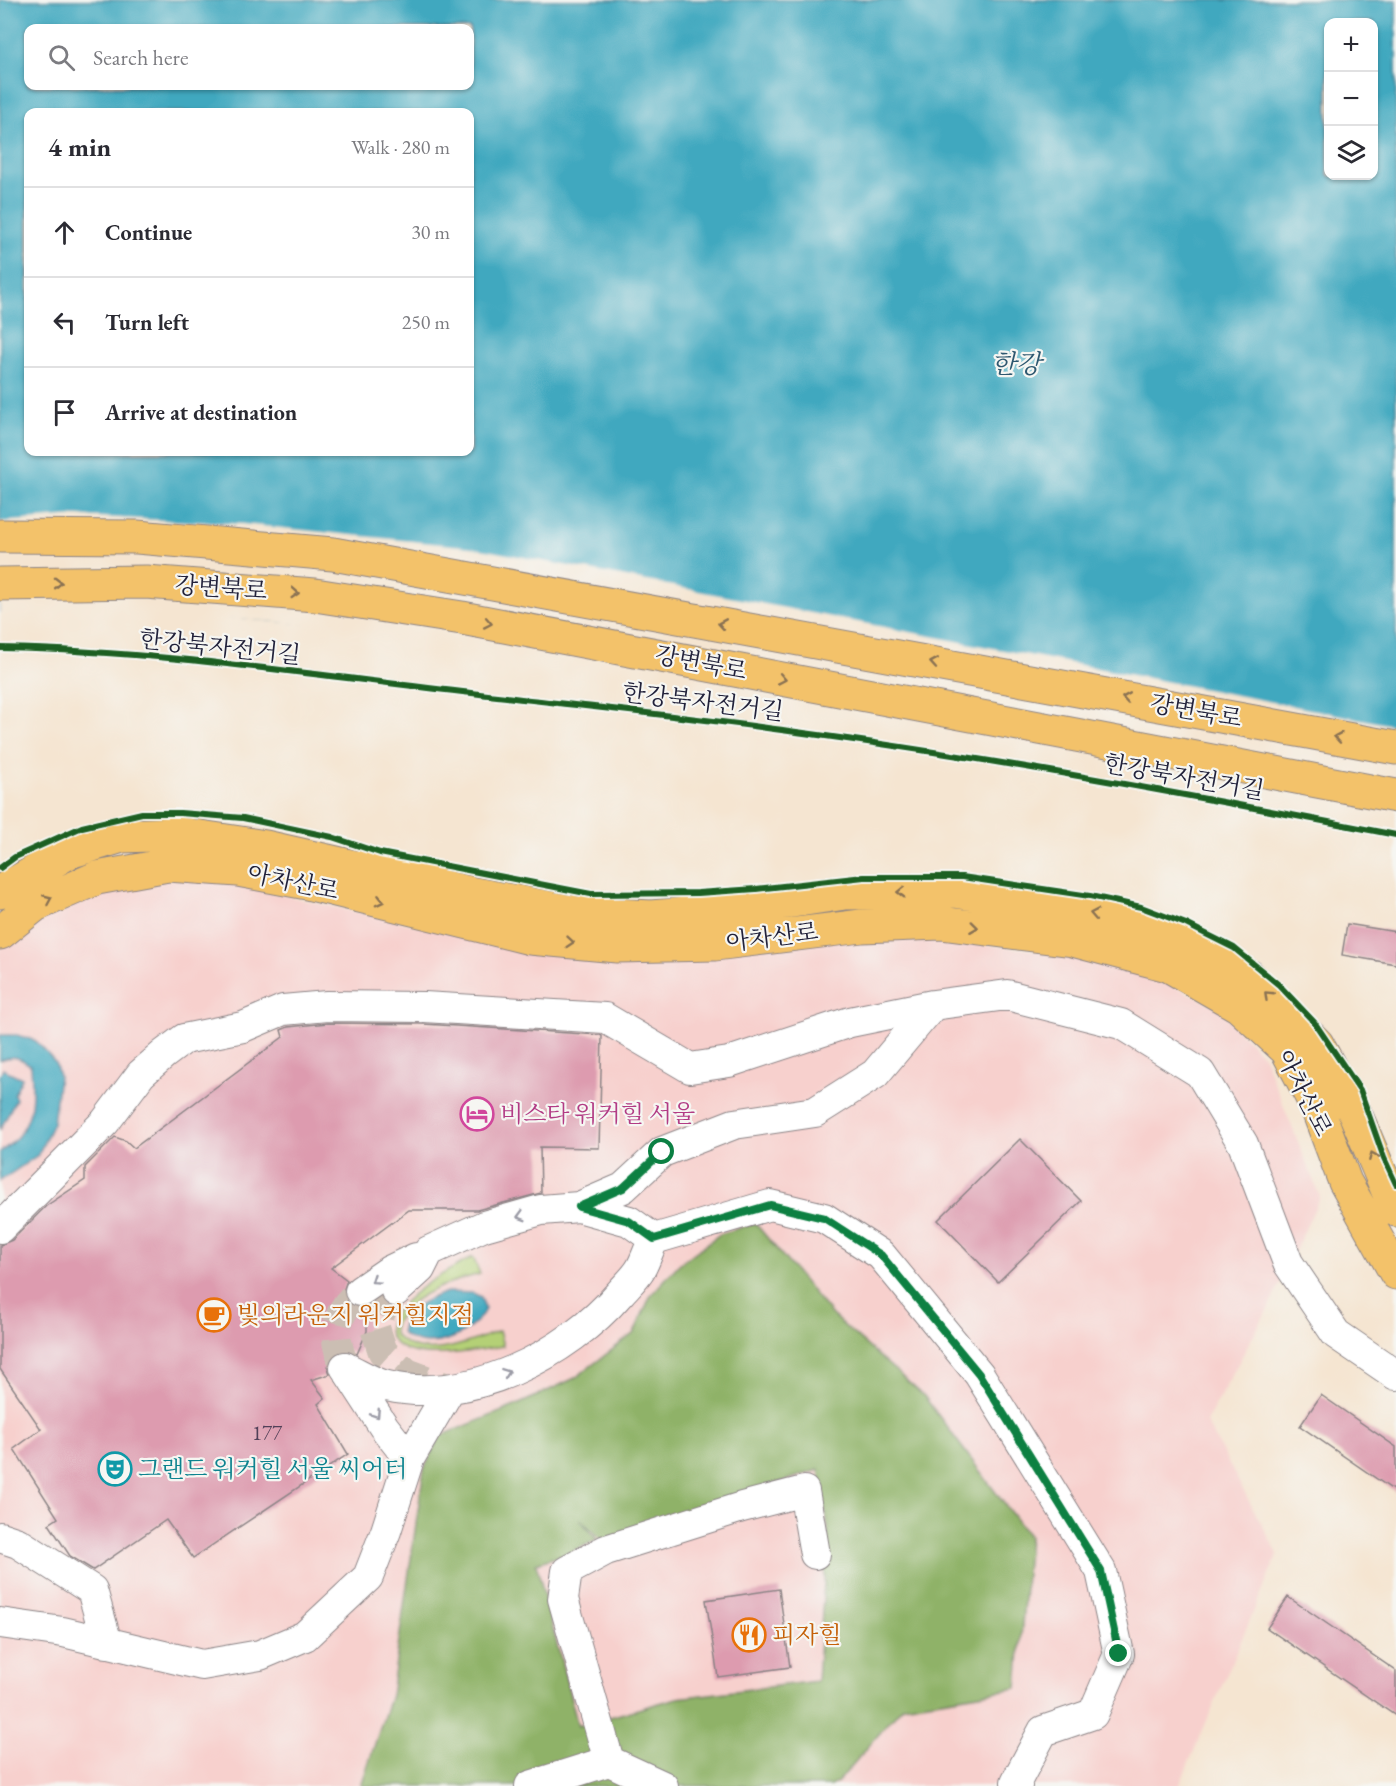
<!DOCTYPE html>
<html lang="en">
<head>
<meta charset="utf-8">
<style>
  :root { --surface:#fff; --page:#f7f7f7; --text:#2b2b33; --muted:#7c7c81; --line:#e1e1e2 }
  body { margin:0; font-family:"EB Garamond","Noto Serif KR",serif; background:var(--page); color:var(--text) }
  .controls { position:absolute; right:18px; top:18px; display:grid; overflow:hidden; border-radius:12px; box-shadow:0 2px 4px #0004 }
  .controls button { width:54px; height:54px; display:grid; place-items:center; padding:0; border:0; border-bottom:2px solid var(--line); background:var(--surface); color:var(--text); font:30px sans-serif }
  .stop { position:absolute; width:18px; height:18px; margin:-14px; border:4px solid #0b8043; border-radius:50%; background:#fff }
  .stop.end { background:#0b8043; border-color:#fff; box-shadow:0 2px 6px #0008 }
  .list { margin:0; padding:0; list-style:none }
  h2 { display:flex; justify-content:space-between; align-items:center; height:78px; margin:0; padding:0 24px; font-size:26px }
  h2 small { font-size:20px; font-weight:400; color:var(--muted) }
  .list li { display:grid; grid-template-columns:39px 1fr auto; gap:18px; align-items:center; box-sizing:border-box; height:90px; padding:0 24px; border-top:2px solid var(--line) }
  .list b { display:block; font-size:22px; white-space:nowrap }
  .list em { font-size:20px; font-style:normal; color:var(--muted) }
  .icon { flex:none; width:33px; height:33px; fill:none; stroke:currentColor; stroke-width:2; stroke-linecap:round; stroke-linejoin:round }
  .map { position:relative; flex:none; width:1396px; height:1786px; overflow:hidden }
  .search { position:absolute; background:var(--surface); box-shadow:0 2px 4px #0004; left:24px; top:24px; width:450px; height:66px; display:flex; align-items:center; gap:15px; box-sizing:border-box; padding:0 21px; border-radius:12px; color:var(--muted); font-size:22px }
  .panel { position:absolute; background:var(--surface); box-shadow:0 2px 4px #0004; left:24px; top:108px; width:450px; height:348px; border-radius:12px }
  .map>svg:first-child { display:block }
  .built { fill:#f7d0cd }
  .green { fill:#b4d076; stroke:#6b7958; stroke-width:1.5 }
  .forest { fill:#8fb267; stroke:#586a51; stroke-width:1.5; fill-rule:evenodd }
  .water { fill:#3fa8bf; stroke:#30657d; stroke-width:1.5; fill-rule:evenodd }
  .pier { fill:#f5e5d1 }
  .building { fill:#dd9baf }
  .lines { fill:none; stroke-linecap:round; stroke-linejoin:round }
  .minor-tunnel { stroke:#cbbeb3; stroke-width:30; stroke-dasharray:30 15; stroke-linecap:butt }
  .minor-casing { stroke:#8c8486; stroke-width:32 }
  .major-casing { stroke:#8c8486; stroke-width:35 }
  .highway-casing { stroke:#8c8486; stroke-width:35 }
  .minor { stroke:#fff; stroke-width:30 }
  .major { stroke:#f3c26a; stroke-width:33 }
  .highway { stroke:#f3c26a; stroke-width:33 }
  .cycleway-casing { stroke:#f6f6f2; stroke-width:10 }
  .cycleway { stroke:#1b5e20; stroke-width:6 }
  .oneway { stroke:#8a7252 }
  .oneway2 { stroke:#9c9ca7 }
  .route { stroke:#0b8043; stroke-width:8 }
  .labels { text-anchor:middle; stroke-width:4.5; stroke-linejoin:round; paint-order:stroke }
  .number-label { font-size:21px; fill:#514058 }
  .street-label { font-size:24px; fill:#22223b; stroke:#f6f6f2 }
  .hotel-label { font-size:24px; fill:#b23c85; stroke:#f6f6f2; text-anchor:start }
  .food-label { font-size:24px; fill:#c56008; stroke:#f6f6f2; text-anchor:start }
  .culture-label { font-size:24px; fill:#0d838f; stroke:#f6f6f2; text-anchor:start }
  .water-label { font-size:26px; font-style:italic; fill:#2e5870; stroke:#f6f6f2 }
</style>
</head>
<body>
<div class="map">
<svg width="1396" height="1786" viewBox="0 0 1396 1786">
  <rect width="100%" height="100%" fill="#f6f6f2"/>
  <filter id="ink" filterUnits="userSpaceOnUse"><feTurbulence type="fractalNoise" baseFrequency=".0167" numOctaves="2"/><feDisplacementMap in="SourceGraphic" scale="12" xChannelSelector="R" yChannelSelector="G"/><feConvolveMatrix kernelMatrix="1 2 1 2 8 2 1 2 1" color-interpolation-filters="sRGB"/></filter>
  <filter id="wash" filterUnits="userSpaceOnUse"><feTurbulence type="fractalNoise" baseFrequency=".008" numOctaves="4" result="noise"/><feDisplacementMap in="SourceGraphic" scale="24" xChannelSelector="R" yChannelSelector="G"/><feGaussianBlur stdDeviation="1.35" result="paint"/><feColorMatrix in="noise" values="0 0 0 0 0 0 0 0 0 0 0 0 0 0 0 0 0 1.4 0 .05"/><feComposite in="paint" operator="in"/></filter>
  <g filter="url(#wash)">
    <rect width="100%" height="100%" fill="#f5e5d1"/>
    <path class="built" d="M203,877L525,950L904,937L1072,954L1161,980L1217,1007L1264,1057L1320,1197L1269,1307L1206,1422L1278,1554L1179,1786H0V949L39,917L126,883Z"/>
    <path class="green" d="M473,1257L480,1274C452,1281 394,1299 394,1334C421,1364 468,1343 499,1331L503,1346C477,1350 410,1366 392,1339C388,1333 388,1324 392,1317C409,1290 446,1272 473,1257Z"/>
    <path class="forest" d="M755,1223L832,1315L924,1396L1029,1537L1017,1688L903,1706L838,1782L830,1786H361L391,1695L424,1469L440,1436L515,1406L575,1378L634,1333L651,1295L679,1264L720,1234ZM819,1470L828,1528L817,1681L677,1698L578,1726L536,1563L566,1554L597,1540L580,1519L605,1543L705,1506Z"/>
    <path class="water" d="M0,0H1396V801L934,718L383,630L140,610L0,612ZM1328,22H1374V176H1328ZM28,28H470V86H28ZM28,112H470V452H28Z
      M0,1035H17L36,1041L55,1062L59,1076L53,1123L38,1155L0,1181V1152C34,1129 34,1103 31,1066C20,1057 14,1055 0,1060Z
      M3,1069L22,1078L14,1094L16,1099L0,1130V1076Z
      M447,1292L473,1293L481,1297L485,1309C472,1337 426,1355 401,1333C404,1309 426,1299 447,1292Z"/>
    <path class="pier" d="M77,516L242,524L470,547L1396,726V804L934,721L742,690L566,666L383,633L267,621L139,613L0,615V522Z"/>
    <g id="blocks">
      <path class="building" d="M1347,924L1396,932V964L1342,955Z
        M328,1023L423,1024L600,1035L602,1036L599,1148L540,1147L541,1193L477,1210H409L331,1268L347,1280L343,1292L346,1301L353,1307L361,1308L366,1306L367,1308V1331L357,1354L345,1350L336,1352L329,1360L328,1368L330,1374L311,1380L325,1398L318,1404L348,1454L193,1558L166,1520L93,1570L70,1556L49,1524L58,1518L14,1449L41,1429L0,1369V1245L12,1240L46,1206L85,1180V1167L115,1137L126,1141L134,1148L283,1037L281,1030L288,1027Z
        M1020,1139L1081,1201L998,1282L938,1220Z
        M1321,1395L1396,1447V1492L1300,1426Z
        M779,1589L790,1667L718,1677L706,1600Z
        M1288,1597L1396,1671V1716L1267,1628Z"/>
    </g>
  </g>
  <g filter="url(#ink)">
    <use href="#blocks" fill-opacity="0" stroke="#8c8486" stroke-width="1.5"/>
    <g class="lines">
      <path class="minor-tunnel" d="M396,1291L384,1304L375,1328L383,1352L407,1373L447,1388
        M345,1367C331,1334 333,1316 360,1291"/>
      <g class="minor-casing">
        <path id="minor" d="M0,1228L105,1122L141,1074L164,1054L184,1039L243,1027L283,1010L327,1006L424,1007L605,1018L690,1068L729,1062L850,1022L933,1005
          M654,1239L770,1205L824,1218L881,1255L979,1374L1101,1571L1119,1654L1093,1714L1043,1731L1016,1782L1017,1786
          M360,1291L389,1271L416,1258
          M396,1291L420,1269L429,1251L484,1226L541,1210L579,1207L623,1188L662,1152L734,1124L815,1112L875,1074L933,1005L1007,995L1121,1024L1200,1073L1243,1144L1288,1263L1336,1334L1396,1375
          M345,1367C358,1373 373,1383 387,1386C469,1405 567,1355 620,1293C627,1285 636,1277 641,1268C646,1259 649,1248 654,1239L629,1221L579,1207
          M345,1367L384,1427L409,1459
          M0,1537L18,1543L92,1590L107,1643
          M0,1623L63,1632L202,1665L260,1655L305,1636L368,1577L386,1531L409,1459L450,1389
          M609,1761L563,1599L567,1571L606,1550L742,1507L804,1491L815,1554
          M530,1786L609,1761L663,1786"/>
      </g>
      <g class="major-casing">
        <path id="major" d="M0,892L69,852L122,836L180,834L266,847L474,894L576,913L651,917L725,911L845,893L955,891L1097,914L1177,935L1249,976L1317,1044L1355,1113L1396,1210
          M0,933L35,905L97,878L168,865L238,870L307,883L530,938L617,946L715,944L862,926L941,923L1073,940L1168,965L1239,1006L1287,1050L1316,1105L1345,1182L1396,1273"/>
      </g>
      <g class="highway-casing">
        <path id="highway" d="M0,536L137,537L333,554L1396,748
          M0,584L146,582L315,595L462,618L1396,796"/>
      </g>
      <use href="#minor" class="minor"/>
      <use href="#major" class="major"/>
      <use href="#highway" class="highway"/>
      <g class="cycleway-casing">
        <path id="cycleway" d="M0,648C158,651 315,675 472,693C578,706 684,716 789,731C992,758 1194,796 1396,835
          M0,868L15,857L82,827L142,813H180L243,818L332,837L380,853L591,894L698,893L756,889L864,877H962L1090,896L1141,907L1186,924L1234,948L1279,985L1314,1022L1360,1090L1384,1158L1396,1184"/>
      </g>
      <use href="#cycleway" class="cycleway"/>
    </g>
    <defs><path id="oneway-chevron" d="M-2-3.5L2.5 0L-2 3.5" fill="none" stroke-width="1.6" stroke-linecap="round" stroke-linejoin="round" transform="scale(1.5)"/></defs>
    <g class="oneway">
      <use href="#oneway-chevron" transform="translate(58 583) rotate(-1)"/>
      <use href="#oneway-chevron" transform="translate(295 593) rotate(4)"/>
      <use href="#oneway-chevron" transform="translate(488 623) rotate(11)"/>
      <use href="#oneway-chevron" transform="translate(722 624) rotate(-170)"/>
      <use href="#oneway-chevron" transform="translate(934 663) rotate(-170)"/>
      <use href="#oneway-chevron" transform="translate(782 679) rotate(11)"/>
      <use href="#oneway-chevron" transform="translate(1126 698) rotate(-170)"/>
      <use href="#oneway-chevron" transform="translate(1338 737) rotate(-170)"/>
      <use href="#oneway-chevron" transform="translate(901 892) rotate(179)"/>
      <use href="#oneway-chevron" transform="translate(48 899) rotate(-24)"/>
      <use href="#oneway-chevron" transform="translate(380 901) rotate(14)"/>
      <use href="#oneway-chevron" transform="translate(1094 914) rotate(-169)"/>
      <use href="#oneway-chevron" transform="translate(974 927) rotate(7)"/>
      <use href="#oneway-chevron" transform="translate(570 942) rotate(5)"/>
      <use href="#oneway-chevron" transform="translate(1268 995) rotate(-136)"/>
      <use href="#oneway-chevron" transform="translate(1373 1156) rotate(-113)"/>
    </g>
    <g class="oneway2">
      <use href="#oneway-chevron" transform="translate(521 1216) rotate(164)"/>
      <use href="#oneway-chevron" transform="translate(375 1280) rotate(146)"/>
      <use href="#oneway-chevron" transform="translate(506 1373) rotate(-20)"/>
      <use href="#oneway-chevron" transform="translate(376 1414) rotate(57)"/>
    </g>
  </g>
  <g class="lines" filter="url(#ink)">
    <path class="route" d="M662,1152L623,1188L579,1207L629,1221L654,1239L770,1205L824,1218L881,1255L979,1374L1101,1571L1119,1654"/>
  </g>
  <defs>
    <g id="hotel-ring" transform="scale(1.725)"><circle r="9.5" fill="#f6f6f2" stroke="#d1479c" stroke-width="1.5"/><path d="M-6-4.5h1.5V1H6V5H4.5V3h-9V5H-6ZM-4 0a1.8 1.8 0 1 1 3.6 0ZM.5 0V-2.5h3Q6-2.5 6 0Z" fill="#d1479c"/></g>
    <g id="cafe-ring" transform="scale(1.725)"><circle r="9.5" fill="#f6f6f2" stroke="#e8710a" stroke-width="1.5"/><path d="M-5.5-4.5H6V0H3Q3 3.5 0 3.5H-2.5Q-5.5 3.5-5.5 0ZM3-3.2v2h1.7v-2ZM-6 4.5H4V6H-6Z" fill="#e8710a"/></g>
    <g id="theatre-ring" transform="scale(1.725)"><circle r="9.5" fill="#f6f6f2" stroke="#0f9aa8" stroke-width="1.5"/><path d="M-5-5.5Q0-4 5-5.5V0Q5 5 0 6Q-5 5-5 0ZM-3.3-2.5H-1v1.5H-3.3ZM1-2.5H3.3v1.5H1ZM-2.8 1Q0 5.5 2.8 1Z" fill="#0f9aa8"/></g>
    <g id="restaurant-ring" transform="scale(1.725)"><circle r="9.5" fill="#f6f6f2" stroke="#e8710a" stroke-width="1.5"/><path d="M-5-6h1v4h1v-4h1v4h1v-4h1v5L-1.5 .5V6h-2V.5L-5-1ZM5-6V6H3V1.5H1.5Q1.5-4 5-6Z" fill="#e8710a"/></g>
  </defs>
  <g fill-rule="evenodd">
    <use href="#hotel-ring" x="477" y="1114"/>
    <use href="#cafe-ring" x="214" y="1315"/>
    <use href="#theatre-ring" x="115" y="1469"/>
    <use href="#restaurant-ring" x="749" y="1635"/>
  </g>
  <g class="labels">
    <g class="number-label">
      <text x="267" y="1440">177</text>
    </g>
    <g class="street-label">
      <text transform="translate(221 588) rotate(4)" y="8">강변북로</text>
      <text transform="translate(220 647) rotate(6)" y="8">한강북자전거길</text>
      <text transform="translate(701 663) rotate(11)" y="8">강변북로</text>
      <text transform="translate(703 702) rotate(7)" y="8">한강북자전거길</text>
      <text transform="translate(1196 711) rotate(10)" y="8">강변북로</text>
      <text transform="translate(1184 777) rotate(10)" y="8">한강북자전거길</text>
      <text transform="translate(293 882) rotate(12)" y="8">아차산로</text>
      <text transform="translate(772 937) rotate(-7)" y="8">아차산로</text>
      <text transform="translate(1304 1093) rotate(63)" y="8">아차산로</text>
    </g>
    <g class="hotel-label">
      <text x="500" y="1122">비스타 워커힐 서울</text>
    </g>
    <g class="food-label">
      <text x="237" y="1323">빛의라운지 워커힐지점</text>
      <text x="772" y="1643">피자힐</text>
    </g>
    <g class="culture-label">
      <text x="138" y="1477">그랜드 워커힐 서울 씨어터</text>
    </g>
    <g class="water-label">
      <text x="1016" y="373">한강</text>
    </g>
  </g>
</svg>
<div class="controls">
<button>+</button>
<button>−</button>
<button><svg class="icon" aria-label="layers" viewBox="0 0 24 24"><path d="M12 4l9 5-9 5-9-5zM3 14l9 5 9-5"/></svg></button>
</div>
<div class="stop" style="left:662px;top:1152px"></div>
<div class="stop end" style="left:1119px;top:1654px"></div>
<div class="search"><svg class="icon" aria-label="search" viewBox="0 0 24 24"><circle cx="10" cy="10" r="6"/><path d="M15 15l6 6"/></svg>Search here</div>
<section class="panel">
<h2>4 min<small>Walk · 280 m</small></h2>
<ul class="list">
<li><svg class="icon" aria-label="ahead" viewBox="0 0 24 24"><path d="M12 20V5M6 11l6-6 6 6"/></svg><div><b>Continue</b></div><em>30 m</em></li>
<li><svg class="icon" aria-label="left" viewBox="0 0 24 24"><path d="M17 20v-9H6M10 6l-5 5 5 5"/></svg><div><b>Turn left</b></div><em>250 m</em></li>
<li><svg class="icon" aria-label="arrive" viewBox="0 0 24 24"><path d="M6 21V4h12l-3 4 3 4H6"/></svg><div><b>Arrive at destination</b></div></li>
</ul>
</section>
</div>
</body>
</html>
